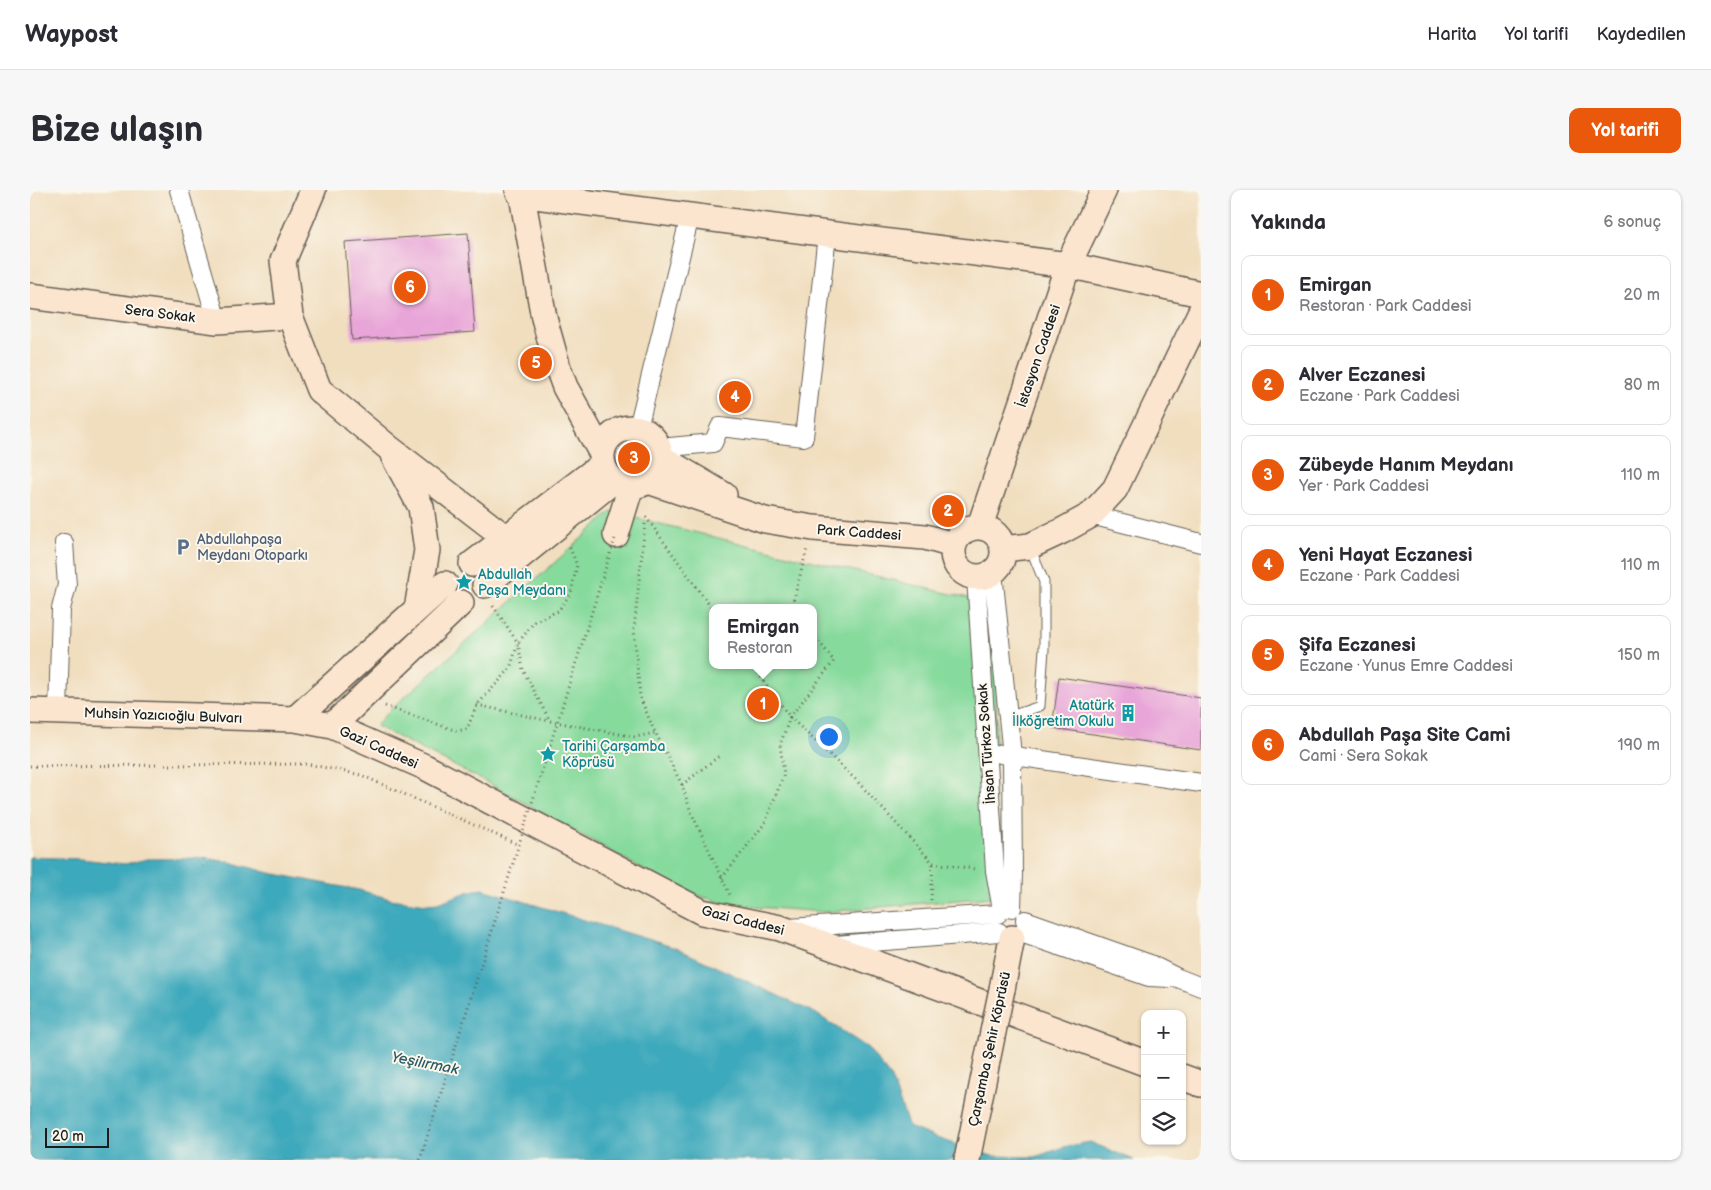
<!DOCTYPE html>
<html lang="tr">
<head>
<meta charset="utf-8">
<style>
  :root { --surface:#fff; --page:#f7f7f7; --text:#2b2b33; --muted:#7c7c81; --line:#e1e1e2; --accent:#ea580c }
  body { margin:0; font-family:"Balsamiq Sans",sans-serif; background:var(--page); color:var(--text) }
  .controls { position:absolute; right:15px; bottom:15px; display:grid; overflow:hidden; border-radius:10px; box-shadow:0 1px 4px #0004 }
  .controls button { width:45px; height:45px; display:grid; place-items:center; padding:0; border:0; border-bottom:1px solid var(--line); background:var(--surface); color:var(--text); font:25px sans-serif }
  .scale { position:absolute; left:15px; bottom:12px; width:64px; box-sizing:border-box; padding-left:5px; border:2px solid #1c1c1c; border-top:0; font-size:14px; line-height:18px; white-space:nowrap; color:#1c1c1c; -webkit-text-stroke:4px #fbf7ec; paint-order:stroke }
  .you { position:absolute; left:798px; top:546px; width:18px; height:18px; margin:-12px; border:4px solid #fff; border-radius:50%; background:#1a73e8; box-shadow:0 0 0 8px #1a73e833 }
  .badge { display:grid; place-items:center; width:32px; height:32px; border-radius:50%; background:var(--accent); color:#fff; font-size:16px; font-weight:700 }
  .pin { position:absolute; translate:-50% -50%; border:2px solid #fff; box-shadow:0 1px 5px #0006 }
  .popup { position:absolute; left:679px; top:414px; width:108px; height:65px; box-sizing:border-box; display:grid; place-content:center; border-radius:10px; background:var(--surface); filter:drop-shadow(0 1px 4px #0005); font-size:16px; white-space:nowrap; color:var(--muted) }
  .popup b { font-size:19px; color:var(--text) }
  .popup::after { content:''; position:absolute; left:50%; top:100%; margin-left:-10px; border:10px solid transparent; border-top-color:var(--surface) }
  .list { margin:0; padding:0; list-style:none }
  h2 { display:flex; justify-content:space-between; align-items:center; height:65px; margin:0; padding:0 20px; font-size:21px }
  h2 small { font-size:16px; font-weight:400; color:var(--muted) }
  .list li { display:grid; grid-template-columns:32px 1fr auto; gap:15px; align-items:center; box-sizing:border-box; height:80px; margin:0 10px 10px; padding:0 10px; border:1px solid var(--line); border-radius:10px }
  .list b { display:block; font-size:19px; white-space:nowrap }
  .list p { margin:0; font-size:16px; white-space:nowrap; color:var(--muted) }
  .list em { font-size:16px; font-style:normal; color:var(--muted) }
  .icon { flex:none; width:28px; height:28px; fill:none; stroke:currentColor; stroke-width:2; stroke-linecap:round; stroke-linejoin:round }
  .map { position:relative; flex:none; width:1171px; height:970px; overflow:hidden; border-radius:10px }
  header { display:flex; align-items:center; gap:30px; box-sizing:border-box; height:70px; padding:0 25px; background:var(--surface); border-bottom:1px solid var(--line) }
  header strong { font-size:24px }
  nav { display:flex; gap:28px; margin-inline-start:auto; font-size:18px }
  .intro { display:flex; align-items:center; justify-content:space-between; box-sizing:border-box; height:120px; padding:0 30px }
  h1 { margin:0; font-size:35px }
  .button { padding:12px 22px; border-radius:10px; background:var(--accent); color:#fff; font-size:18px; font-weight:700 }
  main { display:flex; gap:30px; padding:0 30px }
  aside { flex:1; background:var(--surface); border-radius:10px; box-shadow:0 1px 4px #0004 }
  .map>svg:first-child { display:block }
  .park { fill:#86da9c; stroke:#517b5c; fill-rule:evenodd }
  .water { fill:#3ca9bc; stroke:#2c626c }
  .building { fill:#e8a5d8 }
  .lines { fill:none; stroke-linecap:round; stroke-linejoin:round }
  .lane-casing { stroke:#676055; stroke-width:11 }
  .street-casing { stroke:#676055; stroke-width:20 }
  .secondary-casing { stroke:#676055; stroke-width:28 }
  .path { stroke:#676055; stroke-width:3; stroke-dasharray:1 4; stroke-linecap:butt }
  .lane { stroke:#fff; stroke-width:9 }
  .street { stroke:#fff; stroke-width:18 }
  .secondary { stroke:#fbe5cf; stroke-width:25 }
  .secondary-bridge-casing { stroke:#676055; stroke-width:28; stroke-linecap:butt }
  .path-bridge { stroke:#676055; stroke-width:3; stroke-dasharray:1 4; stroke-linecap:butt }
  .secondary-bridge { stroke:#fbe5cf; stroke-width:25 }
  .labels { text-anchor:middle; stroke-width:4; stroke-linejoin:round; paint-order:stroke }
  .street-label { font-size:14px; fill:#1c1c1c; stroke:#fbf7ec }
  .service-label { font-size:14px; fill:#4e5e75; stroke:#fbf7ec; text-anchor:start }
  .culture-label { font-size:14px; fill:#0d838f; stroke:#fbf7ec; text-anchor:start }
  .water-label { font-size:15px; font-style:italic; fill:#2a5b64; stroke:#fbf7ec }
</style>
</head>
<body>
<header>
<strong>Waypost</strong>
<nav><a>Harita</a><a>Yol tarifi</a><a>Kaydedilen</a></nav>
</header>
<div class="intro"><h1>Bize ulaşın</h1><a class="button">Yol tarifi</a></div>
<main>
<div class="map">
<svg width="1171" height="970" viewBox="0 0 1171 970">
  <rect width="100%" height="100%" fill="#fbf7ec"/>
  <filter id="ink" filterUnits="userSpaceOnUse"><feTurbulence type="fractalNoise" baseFrequency=".02" numOctaves="2"/><feDisplacementMap in="SourceGraphic" scale="10" xChannelSelector="R" yChannelSelector="G"/><feConvolveMatrix kernelMatrix="1 2 1 2 8 2 1 2 1" color-interpolation-filters="sRGB"/></filter>
  <filter id="wash" filterUnits="userSpaceOnUse"><feTurbulence type="fractalNoise" baseFrequency=".0096" numOctaves="4" result="noise"/><feDisplacementMap in="SourceGraphic" scale="20" xChannelSelector="R" yChannelSelector="G"/><feGaussianBlur stdDeviation="1.12" result="paint"/><feColorMatrix in="noise" values="0 0 0 0 0 0 0 0 0 0 0 0 0 0 0 0 0 1.4 0 .05"/><feComposite in="paint" operator="in"/></filter>
  <g filter="url(#wash)">
    <rect width="100%" height="100%" fill="#f1debf"/>
    <path class="park" d="M581,322L891,397L969,415L962,707L795,722L699,715L648,699L466,597L346,536L358,522ZM683,418H783V475H683Z"/>
    <path class="water" d="M0,667L51,669L95,674L117,669L173,668L200,672L240,683L329,700L360,709L397,714L408,713L440,701L453,699L646,758L785,823L838,858L861,888L879,937L904,947L962,966L1005,967L1033,957L1060,952L1104,970H0Z"/>
    <g id="blocks">
      <path class="building" d="M438,43L445,142L322,150L315,52Z
        M1029,487L1171,508V560L1022,538Z"/>
    </g>
  </g>
  <g filter="url(#ink)">
    <use href="#blocks" fill-opacity="0" stroke="#676055" stroke-width="1"/>
    <g class="lines">
      <g class="lane-casing">
        <path id="lane" d="M978,527L1010,516L1014,459V392L1000,357"/>
      </g>
      <g class="street-casing">
        <path id="street" d="M149,0L187,131
          M608,238L660,26
          M629,258L683,253L690,237L774,247L797,45
          M1061,325L1171,353
          M963,383L982,565L983,684L982,718
          M946,387L965,681L972,720
          M28,522L31,419L37,395L34,353
          M971,564L1171,593
          M995,730L1120,774L1148,788L1171,797
          M759,738L968,724
          M991,743L1119,787L1140,788
          M805,755L969,742"/>
      </g>
      <g class="secondary-casing">
        <path id="secondary" d="M283,0L253,71L260,126L289,200L359,258L476,348
          M488,0L490,4L1038,75L1171,104
          M491,0L514,128L528,178L535,197L572,264
          M0,106L187,131L260,126
          M572 267a29 29 0 1 1 58 0a29 29 0 1 1-58 0Z
          M363,265L391,317L397,360L387,419
          M630,267L694,305
          M618,291L735,330L783,338L895,347L923,355
          M950,336L1038,75L1074,0
          M923 362a25 25 0 1 1 50 0a25 25 0 1 1-50 0Z
          M586,345L601,296
          M973,359L1000,356L1032,341L1061,325L1085,299L1171,121
          M442,374L573,274
          M455,395L583,291
          M0,521L265,529L302,536L395,577L672,722L750,738L1115,873
          M265,529L415,394
          M302,536L431,413
          M972,799L982,748
          M1152,887L1171,894
          M937,970L964,837"/>
      </g>
      <path class="path" d="M616,327L683,420
        M615,334L604,439L610,507L623,538L652,595L661,622L700,705
        M463,416L488,453L493,480L520,531L605,547L625,543
        M759,418L762,416L777,359
        M783,444L804,471L760,527L825,589L903,673L945,679
        M447,515L519,531
        M355,516L427,541L437,539L447,515L480,479L488,453L505,431L528,421L541,403L547,375L539,356
        M0,576L277,574L331,585L489,655
        M652,595L689,566
        M692,688L735,633L754,584L750,555L760,527L722,475
        M901,710L903,673"/>
      <use href="#lane" class="lane"/>
      <use href="#street" class="street"/>
      <use href="#secondary" class="secondary"/>
      <g class="secondary-bridge-casing">
        <path id="secondary-bridge" d="M964,837L972,799"/>
      </g>
      <path class="path-bridge" d="M390,970L586,345"/>
      <use href="#secondary-bridge" class="secondary-bridge"/>
    </g>
  </g>
  <defs>
    <g id="parking-bare" transform="scale(1.35)"><path d="M-3.5-5.5H1a3.5 3.5 0 0 1 0 7H-1V5.5H-3.5ZM-1-3.4V-.6H.8a1.4 1.4 0 0 0 0-2.8Z" fill="#5c6f8a" stroke="#fbf7ec" stroke-width="2.5" paint-order="stroke"/></g>
    <g id="sight-bare" transform="scale(1.35)"><path d="M0-6L1.8-2.2L6-1.7L2.9 1.2L3.7 5.4L0 3.3L-3.7 5.4L-2.9 1.2L-6-1.7L-1.8-2.2Z" fill="#0f9aa8" stroke="#fbf7ec" stroke-width="2.5" paint-order="stroke"/></g>
    <g id="building-bare" transform="scale(1.35)"><path d="M-4-6H4V6H1V3H-1V6H-4ZM-2.5-4.3h1.7v1.8h-1.7ZM.8-4.3h1.7v1.8H.8ZM-2.5-1h1.7V.8h-1.7ZM.8-1h1.7V.8H.8Z" fill="#0f9aa8" stroke="#fbf7ec" stroke-width="2.5" paint-order="stroke"/></g>
  </defs>
  <g fill-rule="evenodd">
    <use href="#parking-bare" x="153" y="357"/>
    <use href="#sight-bare" x="434" y="392"/>
    <use href="#building-bare" x="1098" y="523"/>
    <use href="#sight-bare" x="518" y="564"/>
  </g>
  <g class="labels">
    <g class="street-label">
      <text transform="translate(130 123) rotate(7)" y="5">Sera Sokak</text>
      <text transform="translate(1008 166) rotate(-71)" y="5">İstasyon Caddesi</text>
      <text transform="translate(829 342) rotate(4)" y="5">Park Caddesi</text>
      <text transform="translate(133 525) rotate(2)" y="5">Muhsin Yazıcıoğlu Bulvarı</text>
      <text transform="translate(956 554) rotate(-94)" y="5">İhsan Türkoz Sokak</text>
      <text transform="translate(349 557) rotate(24)" y="5">Gazi Caddesi</text>
      <text transform="translate(713 730) rotate(14)" y="5">Gazi Caddesi</text>
      <text transform="translate(959 859) rotate(-78)" y="5">Çarşamba Şehir Köprüsü</text>
    </g>
    <g class="service-label">
      <text x="167" y="354">Abdullahpaşa<tspan x="167" dy="16">Meydanı Otoparkı</tspan></text>
    </g>
    <g class="culture-label">
      <text x="448" y="389">Abdullah<tspan x="448" dy="16">Paşa Meydanı</tspan></text>
      <text x="1084" y="520" text-anchor="end">Atatürk<tspan x="1084" dy="16">İlköğretim Okulu</tspan></text>
      <text x="532" y="561">Tarihi Çarşamba<tspan x="532" dy="16">Köprüsü</tspan></text>
    </g>
    <g class="water-label">
      <text transform="translate(395 873) rotate(11)" y="5">Yeşilırmak</text>
    </g>
  </g>
</svg>
<div class="controls">
<button>+</button>
<button>−</button>
<button><svg class="icon" aria-label="layers" viewBox="0 0 24 24"><path d="M12 4l9 5-9 5-9-5zM3 14l9 5 9-5"/></svg></button>
</div>
<div class="scale">20 m</div>
<div class="you"></div>
<div class="pin badge" style="left:733px;top:514px">1</div>
<div class="popup"><b>Emirgan</b>Restoran</div>
<div class="pin badge" style="left:918px;top:321px">2</div>
<div class="pin badge" style="left:604px;top:268px">3</div>
<div class="pin badge" style="left:705px;top:207px">4</div>
<div class="pin badge" style="left:506px;top:173px">5</div>
<div class="pin badge" style="left:380px;top:97px">6</div>
</div>
<aside>
<h2>Yakında<small>6 sonuç</small></h2>
<ul class="list">
<li><span class="badge">1</span><div><b>Emirgan</b><p>Restoran · Park Caddesi</p></div><em>20 m</em></li>
<li><span class="badge">2</span><div><b>Alver Eczanesi</b><p>Eczane · Park Caddesi</p></div><em>80 m</em></li>
<li><span class="badge">3</span><div><b>Zübeyde Hanım Meydanı</b><p>Yer · Park Caddesi</p></div><em>110 m</em></li>
<li><span class="badge">4</span><div><b>Yeni Hayat Eczanesi</b><p>Eczane · Park Caddesi</p></div><em>110 m</em></li>
<li><span class="badge">5</span><div><b>Şifa Eczanesi</b><p>Eczane · Yunus Emre Caddesi</p></div><em>150 m</em></li>
<li><span class="badge">6</span><div><b>Abdullah Paşa Site Cami</b><p>Cami · Sera Sokak</p></div><em>190 m</em></li>
</ul>
</aside>
</main>
</body>
</html>
